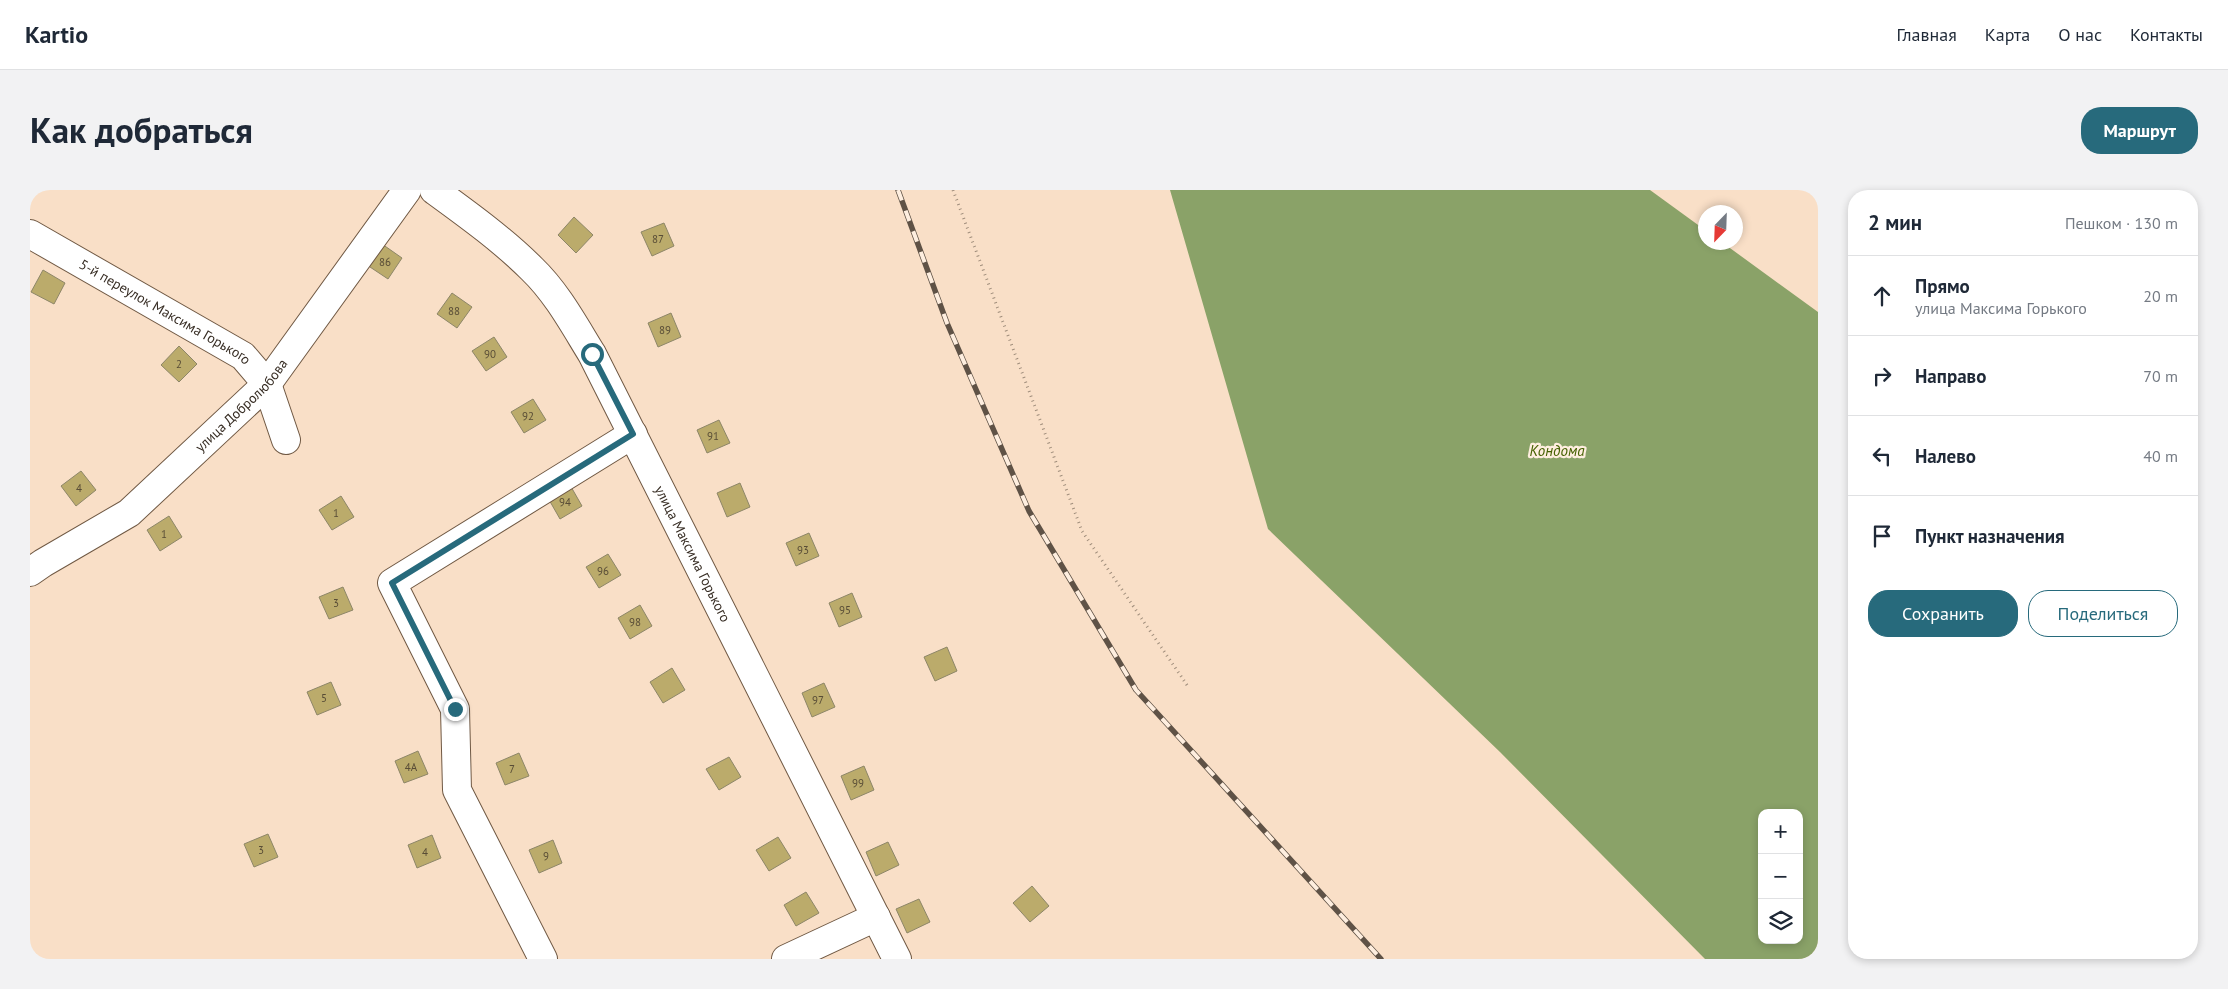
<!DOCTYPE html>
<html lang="ru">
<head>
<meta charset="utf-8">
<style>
  :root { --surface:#fff; --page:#f2f2f3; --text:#1f2937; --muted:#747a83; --line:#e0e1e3; --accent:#276a7c }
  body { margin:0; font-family:"PT Sans",sans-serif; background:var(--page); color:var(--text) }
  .controls { position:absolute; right:15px; bottom:15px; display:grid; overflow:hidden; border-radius:10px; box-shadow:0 2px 8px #0003 }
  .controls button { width:45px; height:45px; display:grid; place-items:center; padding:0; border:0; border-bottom:1px solid var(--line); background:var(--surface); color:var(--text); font:25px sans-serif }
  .compass { position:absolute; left:1668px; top:15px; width:45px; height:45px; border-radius:50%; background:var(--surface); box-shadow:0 2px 8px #0003; rotate:203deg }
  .stop { position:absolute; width:15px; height:15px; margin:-11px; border:4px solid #276a7c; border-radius:50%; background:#fff }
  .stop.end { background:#276a7c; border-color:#fff; box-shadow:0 1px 5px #0008 }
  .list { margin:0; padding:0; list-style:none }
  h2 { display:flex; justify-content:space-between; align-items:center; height:65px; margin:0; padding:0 20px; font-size:21px }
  h2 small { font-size:16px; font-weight:400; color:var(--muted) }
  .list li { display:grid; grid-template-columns:32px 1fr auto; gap:15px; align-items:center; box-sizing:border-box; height:80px; padding:0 20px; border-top:1px solid var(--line) }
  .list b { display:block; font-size:19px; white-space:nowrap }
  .list p { margin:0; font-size:16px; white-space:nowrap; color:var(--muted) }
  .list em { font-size:16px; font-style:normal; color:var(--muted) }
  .actions { display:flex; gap:10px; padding:15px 20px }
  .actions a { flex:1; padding:11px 0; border:1px solid var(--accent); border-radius:20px; text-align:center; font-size:18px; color:var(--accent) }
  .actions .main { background:var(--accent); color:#fff }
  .icon { flex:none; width:28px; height:28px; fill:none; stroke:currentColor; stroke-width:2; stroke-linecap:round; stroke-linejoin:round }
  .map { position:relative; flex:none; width:1788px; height:769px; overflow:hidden; border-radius:20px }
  header { display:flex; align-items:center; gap:30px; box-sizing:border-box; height:70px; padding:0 25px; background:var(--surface); border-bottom:1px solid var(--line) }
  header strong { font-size:24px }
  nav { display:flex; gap:28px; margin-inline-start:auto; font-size:18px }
  .intro { display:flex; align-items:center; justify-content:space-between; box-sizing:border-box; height:120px; padding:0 30px }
  h1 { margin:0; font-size:35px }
  .button { padding:12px 22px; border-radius:20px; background:var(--accent); color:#fff; font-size:18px; font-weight:700 }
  main { display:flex; gap:30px; padding:0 30px }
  aside { flex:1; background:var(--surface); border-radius:20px; box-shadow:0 2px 8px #0003 }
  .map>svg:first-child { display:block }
  .water { fill:#8aa268; fill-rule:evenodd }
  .building { fill:#bbab6b; stroke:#8d8668 }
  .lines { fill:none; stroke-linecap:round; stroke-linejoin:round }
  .minor-casing { stroke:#705944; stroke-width:30 }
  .path { stroke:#a08e7c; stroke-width:3; stroke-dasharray:1 4; stroke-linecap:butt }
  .minor { stroke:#fff; stroke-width:28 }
  .rail-casing { stroke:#5f5246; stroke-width:5.5 }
  .rail { stroke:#feeedf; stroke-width:4; stroke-dasharray:11; stroke-linecap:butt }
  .route { stroke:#276a7c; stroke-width:6 }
  .labels { text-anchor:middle; stroke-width:4.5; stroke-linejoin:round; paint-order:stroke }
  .number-label { font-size:11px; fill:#584c36 }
  .street-label { font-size:14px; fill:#372d24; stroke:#feeedf }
  .water-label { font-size:15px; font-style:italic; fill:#476204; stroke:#feeedf }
</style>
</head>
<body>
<header>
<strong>Kartio</strong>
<nav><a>Главная</a><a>Карта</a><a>О нас</a><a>Контакты</a></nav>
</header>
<div class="intro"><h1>Как добраться</h1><a class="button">Маршрут</a></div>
<main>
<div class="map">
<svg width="1788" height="769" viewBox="0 0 1788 769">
  <rect width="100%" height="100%" fill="#f9dfc7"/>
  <path class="water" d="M1140,0H1620L1675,40L1676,52L1693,53L1788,122V769H1675L1470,562L1238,339ZM1732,623H1769V750H1732Z"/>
  <path class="building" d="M544,27L563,45L546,63L528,45Z
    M634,33L644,56L622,66L611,42Z
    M352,54L372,68L358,89L337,75Z
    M13,80L35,93L24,114L1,102Z
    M422,103L442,117L427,138L407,124Z
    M641,123L651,147L628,157L618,133Z
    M464,147L477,167L456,181L442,161Z
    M149,156L167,174L149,192L131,175Z
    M503,209L516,230L494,243L481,222Z
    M689,230L700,253L677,263L667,240Z
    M51,281L66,300L46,316L31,296Z
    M710,293L720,317L697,327L687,303Z
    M540,295L552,316L530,329L518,308Z
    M311,306L324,327L302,340L289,320Z
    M139,326L152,347L130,361L117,340Z
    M779,343L789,366L766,376L756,353Z
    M578,364L591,385L569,398L556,377Z
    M313,397L323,420L299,429L289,407Z
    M822,403L832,427L809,437L799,413Z
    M610,415L622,436L600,449L588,428Z
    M917,457L927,481L905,491L894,467Z
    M642,478L655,500L633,513L620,492Z
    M301,492L311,515L287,525L277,502Z
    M794,493L805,517L782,527L772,503Z
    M388,561L398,584L374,593L365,571Z
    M489,563L499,586L475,595L466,573Z
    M699,567L711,587L689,600L676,579Z
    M834,576L844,600L821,610L811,586Z
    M238,644L248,667L224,677L214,654Z
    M402,645L411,668L387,678L378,655Z
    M748,647L761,668L739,681L726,660Z
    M523,650L532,673L509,683L499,660Z
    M858,652L869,675L846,686L836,662Z
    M1002,696L1019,716L1000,732L983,713Z
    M776,702L789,723L766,736L754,715Z
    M889,709L900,732L877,743L866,719Z"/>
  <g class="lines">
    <g class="minor-casing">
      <g id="minor">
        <path id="s1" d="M404,0C437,24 473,50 502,79C527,103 544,135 562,164L867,769"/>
        <path id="s2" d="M0,44L213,166L237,194L256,250"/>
        <path id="s3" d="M0,382L13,373L99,323L237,194L377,0"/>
        <path d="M513,769L427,600L425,519L362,393L603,244"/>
        <path d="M756,769L846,727"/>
      </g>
    </g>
    <path class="path" d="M923,0L1052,341L1159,498"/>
    <use href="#minor" class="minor"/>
    <g class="rail-casing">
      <path id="rail" d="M868,0L917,133L999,321L1106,500L1351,769"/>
    </g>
    <use href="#rail" class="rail"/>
  </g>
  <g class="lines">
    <path class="route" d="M425,519L362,393L603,244L562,164"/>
  </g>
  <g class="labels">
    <g class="number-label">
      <text x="628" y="53">87</text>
      <text x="355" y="76">86</text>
      <text x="424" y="125">88</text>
      <text x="635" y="144">89</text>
      <text x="460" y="168">90</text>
      <text x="149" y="178">2</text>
      <text x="498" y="230">92</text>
      <text x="683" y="250">91</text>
      <text x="49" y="302">4</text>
      <text x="535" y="316">94</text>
      <text x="306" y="327">1</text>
      <text x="134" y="348">1</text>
      <text x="773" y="364">93</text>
      <text x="573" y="385">96</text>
      <text x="306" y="417">3</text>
      <text x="815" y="424">95</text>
      <text x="605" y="436">98</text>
      <text x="294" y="512">5</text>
      <text x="788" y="514">97</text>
      <text x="381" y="581">4А</text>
      <text x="482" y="583">7</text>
      <text x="828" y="597">99</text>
      <text x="231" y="664">3</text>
      <text x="395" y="666">4</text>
      <text x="516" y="670">9</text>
    </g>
    <g class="street-label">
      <text dy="5" stroke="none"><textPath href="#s2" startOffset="156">5-й переулок Максима Горького</textPath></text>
      <text dy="5" stroke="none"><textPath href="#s3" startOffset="271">улица Добролюбова</textPath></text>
      <text dy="5" stroke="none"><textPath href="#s1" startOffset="454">улица Максима Горького</textPath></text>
    </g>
    <g class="water-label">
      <text x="1527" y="266">Кондома</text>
    </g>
  </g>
</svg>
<div class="controls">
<button>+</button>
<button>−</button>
<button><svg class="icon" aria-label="layers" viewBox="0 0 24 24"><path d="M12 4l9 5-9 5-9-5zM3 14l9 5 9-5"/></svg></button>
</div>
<svg class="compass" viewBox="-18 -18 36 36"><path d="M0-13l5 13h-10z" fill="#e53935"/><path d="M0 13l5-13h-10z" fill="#747a83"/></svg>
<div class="stop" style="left:562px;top:164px"></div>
<div class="stop end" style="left:425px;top:519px"></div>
</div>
<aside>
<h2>2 мин<small>Пешком · 130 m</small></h2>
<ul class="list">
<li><svg class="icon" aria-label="ahead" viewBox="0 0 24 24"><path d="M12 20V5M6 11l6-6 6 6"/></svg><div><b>Прямо</b><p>улица Максима Горького</p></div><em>20 m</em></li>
<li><svg class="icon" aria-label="right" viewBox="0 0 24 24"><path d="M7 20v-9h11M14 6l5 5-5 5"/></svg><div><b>Направо</b></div><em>70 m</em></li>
<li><svg class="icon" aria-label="left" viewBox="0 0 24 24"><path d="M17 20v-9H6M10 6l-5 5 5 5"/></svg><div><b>Налево</b></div><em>40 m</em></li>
<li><svg class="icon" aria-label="arrive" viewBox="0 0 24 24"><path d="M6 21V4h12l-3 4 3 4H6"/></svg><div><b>Пункт назначения</b></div></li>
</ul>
<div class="actions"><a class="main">Сохранить</a><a>Поделиться</a></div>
</aside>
</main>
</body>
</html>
